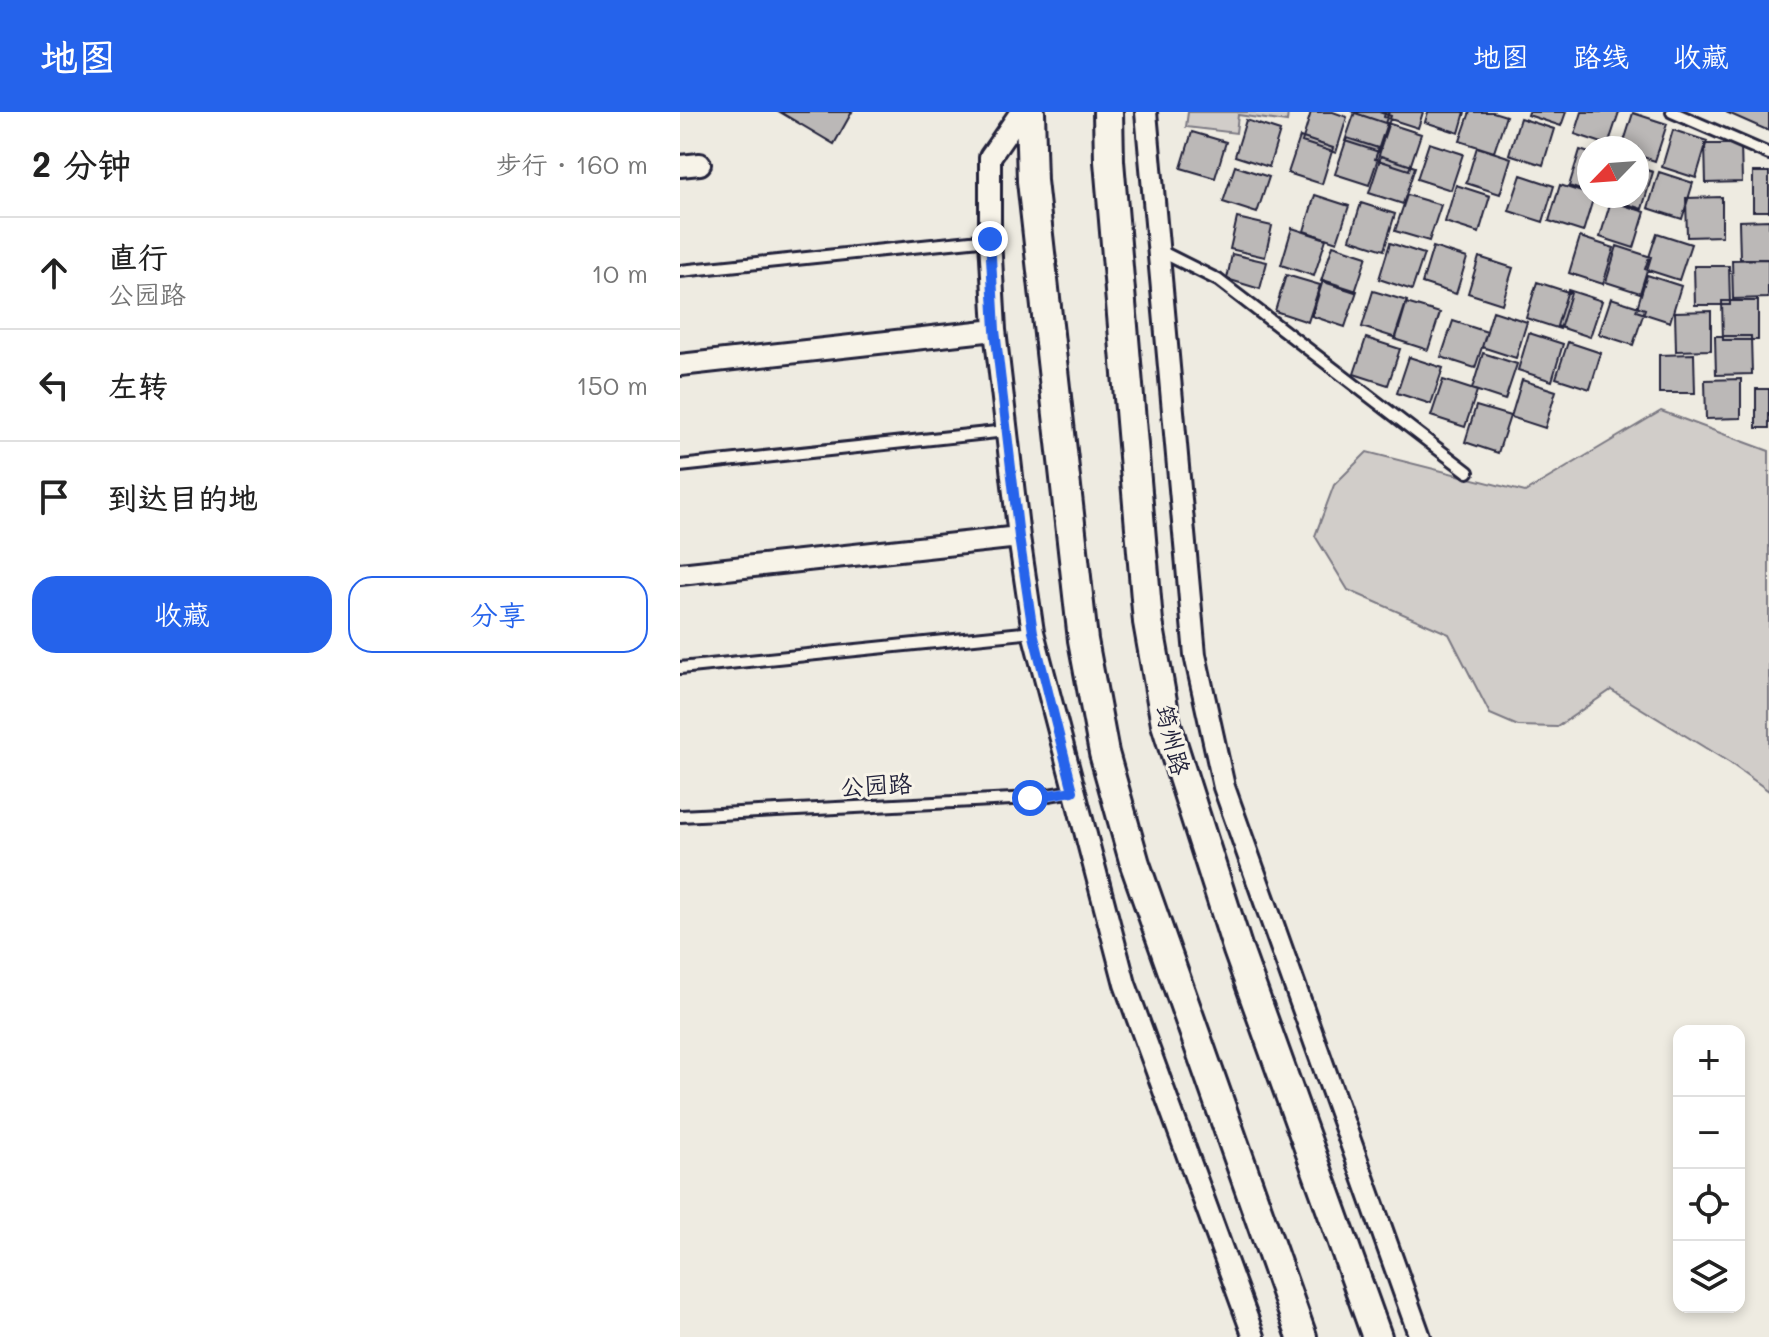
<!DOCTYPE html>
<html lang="zh">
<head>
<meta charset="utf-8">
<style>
  :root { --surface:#fff; --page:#f6f6f6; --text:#222; --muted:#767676; --line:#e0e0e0; --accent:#2563eb }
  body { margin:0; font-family:Mali,"LXGW WenKai TC",sans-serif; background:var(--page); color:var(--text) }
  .controls { position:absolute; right:24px; bottom:24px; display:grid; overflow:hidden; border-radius:16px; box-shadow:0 4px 12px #0003 }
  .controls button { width:72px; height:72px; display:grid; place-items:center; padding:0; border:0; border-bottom:2px solid var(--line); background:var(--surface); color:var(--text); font:40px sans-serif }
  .compass { position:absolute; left:897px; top:24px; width:72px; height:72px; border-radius:50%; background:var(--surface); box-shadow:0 4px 12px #0003; rotate:245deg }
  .stop { position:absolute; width:24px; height:24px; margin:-18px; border:6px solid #2563eb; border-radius:50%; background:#fff }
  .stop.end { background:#2563eb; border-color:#fff; box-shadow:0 2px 8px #0008 }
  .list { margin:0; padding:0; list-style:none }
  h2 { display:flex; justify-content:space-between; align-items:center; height:104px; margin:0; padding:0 32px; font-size:34px }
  h2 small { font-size:26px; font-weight:400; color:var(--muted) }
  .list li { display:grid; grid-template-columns:52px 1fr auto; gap:24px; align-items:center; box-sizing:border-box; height:112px; padding:0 32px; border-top:2px solid var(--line) }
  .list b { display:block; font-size:30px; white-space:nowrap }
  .list p { margin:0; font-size:26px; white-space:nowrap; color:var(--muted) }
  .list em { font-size:26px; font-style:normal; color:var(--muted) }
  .actions { display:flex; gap:16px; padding:24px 32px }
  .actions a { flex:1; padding:18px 0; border:2px solid var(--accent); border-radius:24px; text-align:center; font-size:28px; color:var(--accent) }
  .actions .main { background:var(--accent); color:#fff }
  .icon { flex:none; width:44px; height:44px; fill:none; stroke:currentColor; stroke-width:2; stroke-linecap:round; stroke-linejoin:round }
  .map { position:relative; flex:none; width:1089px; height:1225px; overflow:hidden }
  header { display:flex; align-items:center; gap:48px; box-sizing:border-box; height:112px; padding:0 40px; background:var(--accent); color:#fff }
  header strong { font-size:38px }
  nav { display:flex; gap:44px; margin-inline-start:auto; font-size:28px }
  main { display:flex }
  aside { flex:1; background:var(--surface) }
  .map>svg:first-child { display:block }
  .green { fill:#d1cdc9; stroke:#7a7882; stroke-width:2 }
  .building { fill:#bbb8b7; stroke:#22223b; stroke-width:2 }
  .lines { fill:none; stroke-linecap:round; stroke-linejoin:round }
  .service-casing { stroke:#22223b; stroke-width:16 }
  .minor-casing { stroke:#22223b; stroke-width:26 }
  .secondary-casing { stroke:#22223b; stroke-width:34 }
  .service { stroke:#f7f3e8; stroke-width:10 }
  .minor { stroke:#f7f3e8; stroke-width:20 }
  .secondary { stroke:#f7f3e8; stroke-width:28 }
  .route { stroke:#2563eb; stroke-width:10 }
  .labels { text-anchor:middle; stroke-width:6; stroke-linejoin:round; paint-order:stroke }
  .street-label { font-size:24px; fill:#22223b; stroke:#f7f3e8 }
</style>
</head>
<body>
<header>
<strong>地图</strong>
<nav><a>地图</a><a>路线</a><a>收藏</a></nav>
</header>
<main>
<aside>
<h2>2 分钟<small>步行 · 160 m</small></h2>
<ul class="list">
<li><svg class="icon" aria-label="ahead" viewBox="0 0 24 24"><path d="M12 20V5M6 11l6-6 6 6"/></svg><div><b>直行</b><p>公园路</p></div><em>10 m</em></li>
<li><svg class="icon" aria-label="left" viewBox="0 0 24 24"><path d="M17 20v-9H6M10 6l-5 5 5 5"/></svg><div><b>左转</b></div><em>150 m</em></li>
<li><svg class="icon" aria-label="arrive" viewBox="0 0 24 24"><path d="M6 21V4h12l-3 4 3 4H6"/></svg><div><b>到达目的地</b></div></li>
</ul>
<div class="actions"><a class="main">收藏</a><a>分享</a></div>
</aside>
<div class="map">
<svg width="1089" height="1225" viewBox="0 0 1089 1225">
  <rect width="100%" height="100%" fill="#eeebe1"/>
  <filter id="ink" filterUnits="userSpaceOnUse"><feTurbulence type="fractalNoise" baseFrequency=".0125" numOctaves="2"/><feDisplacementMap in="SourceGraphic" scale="16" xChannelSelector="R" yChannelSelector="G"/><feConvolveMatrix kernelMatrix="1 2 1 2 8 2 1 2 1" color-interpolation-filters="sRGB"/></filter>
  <g filter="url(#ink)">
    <path class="green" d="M508,0H608L607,10L558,3L556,21L506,15Z
      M981,299L1089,339V679L1050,651L931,578L877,615L838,614L810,602L769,522L668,478L635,424L654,373L687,340L845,380Z"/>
    <path class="building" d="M100,0H172L154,32Z
      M631,0H653L667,5L656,41L622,30Z
      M672,0H709L705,11Z
      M675,0H699L711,4L699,40L665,29Z
      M705,0H743L738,16L704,5Z
      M748,0H785L779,21L745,10Z
      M790,0H813L826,4L814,40L780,29Z
      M849,0H886L881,14L848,3Z
      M902,0H939L928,33L895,22Z
      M1046,0H1089V19Z
      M953,1L987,12L975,49L957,43V36H942Z
      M840,6L874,17L863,53L829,42Z
      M566,8L600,19L589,55L555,44Z
      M707,11L741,22L729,58L695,47Z
      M993,18L1027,29L1016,66L982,55Z
      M512,20L546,30L535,66L501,56Z
      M620,25L653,36L642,72L608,61Z
      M667,26L701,37L689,73L655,62Z
      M749,31L783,42L771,78L737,67Z
      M1025,32H1061L1062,70L1026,71Z
      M797,35L831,46L820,82L786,71Z
      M900,38L909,41V81L889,74Z
      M701,44L735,55L723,92L689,81Z
      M555,54L589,65L577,101L543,90Z
      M957,55L973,60L962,97L928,86L957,84Z
      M979,60L1013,71L1002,107L968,96Z
      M1073,60H1089V99H1073Z
      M841,63L874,74L863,110L829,99Z
      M776,73L810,84L799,121L765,110Z
      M880,73L914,84L903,120L869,109Z
      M635,83L669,94L657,130L624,119Z
      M727,83L761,93L749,129L715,119Z
      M1042,85V124L1007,125L1006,86Z
      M931,89L965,100L954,136L920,125Z
      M681,91L715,102L704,138L670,127Z
      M557,106L592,114L585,145L550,137Z
      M1089,108V147H1060L1059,109Z
      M612,116L646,127L634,164L601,153Z
      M977,121L1011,132L999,168L965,157Z
      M900,125L934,136L923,172L889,161Z
      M710,131L744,142L732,178L699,167Z
      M653,133L687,144L675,180L641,169Z
      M937,134L971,145L960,181L926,170Z
      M753,135L787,146L776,182L742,171Z
      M552,142L587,150L580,177L547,167Z
      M799,145L833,156L822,192L788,181Z
      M1088,147V186L1053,187L1052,148Z
      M1014,154H1049L1050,193H1015Z
      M606,163L640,173L628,210L595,199Z
      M967,163L1001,174L990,210L956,199Z
      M643,168L677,179L665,215L632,204Z
      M857,170L891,181L880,217L846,206Z
      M888,178L922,189L910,225L877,214Z
      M693,179L727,189L716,226L682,215Z
      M931,186L965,197L953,233L919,222Z
      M1042,189H1078V228H1043Z
      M726,191L760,201L748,238L714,227Z
      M813,199L847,210L836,246L802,235Z
      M1031,199V238L996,239L995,200Z
      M773,209L807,220L795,256L761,245Z
      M849,221L883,232L872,269L838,258Z
      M1035,224H1071L1072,262L1036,263Z
      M686,226L720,237L708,273L674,262Z
      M888,230L921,241L910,277L876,266Z
      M803,241L837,252L825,288L792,277Z
      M1014,242L1015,281H979V243Z
      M729,245L763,256L751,292L717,281Z
      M1061,267V306L1026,307L1025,268Z
      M763,268L797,279L785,315L751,304Z
      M842,268L876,279L865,316L831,305Z
      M1076,277H1089V316H1076Z
      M796,294L830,304L818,341L785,330Z"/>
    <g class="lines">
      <g class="service-casing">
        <path id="service" d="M992,0L1089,42
          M478,138L538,168L788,360
          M0,159L310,127
          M0,354L326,319
          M0,556L353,520
          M0,704L350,686L393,679"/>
      </g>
      <g class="minor-casing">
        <path id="minor" d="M341,0L310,45V127L315,218L339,425L353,520L445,872L574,1225
          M466,0L515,543L544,675L740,1225
          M0,54L20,52
          M0,253L315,218
          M0,462L339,425"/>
      </g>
      <g class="secondary-casing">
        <path id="secondary" d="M350,0L352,69L403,528L424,641L455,752L622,1225
          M428,0L429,49L468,510L486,612L558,838L697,1225"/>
      </g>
      <use href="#service" class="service"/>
      <use href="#minor" class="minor"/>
      <use href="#secondary" class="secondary"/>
    </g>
  </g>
  <g class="lines" filter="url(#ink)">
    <path class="route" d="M310,127L315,218L339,425L353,520L393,679L350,686"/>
  </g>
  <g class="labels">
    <g class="street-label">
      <text transform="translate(492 628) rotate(76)" y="8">筠州路</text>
      <text transform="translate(196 674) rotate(-3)" y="8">公园路</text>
    </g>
  </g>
</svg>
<div class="controls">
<button>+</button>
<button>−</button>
<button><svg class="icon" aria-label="locate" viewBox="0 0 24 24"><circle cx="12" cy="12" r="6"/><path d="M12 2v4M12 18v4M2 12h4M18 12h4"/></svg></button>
<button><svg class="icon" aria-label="layers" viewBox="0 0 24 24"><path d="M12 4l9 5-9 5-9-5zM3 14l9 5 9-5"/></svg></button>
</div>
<svg class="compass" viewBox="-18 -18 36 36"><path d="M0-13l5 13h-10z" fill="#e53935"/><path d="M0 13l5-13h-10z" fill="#767676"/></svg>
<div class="stop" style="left:350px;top:686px"></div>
<div class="stop end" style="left:310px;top:127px"></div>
</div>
</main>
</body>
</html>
